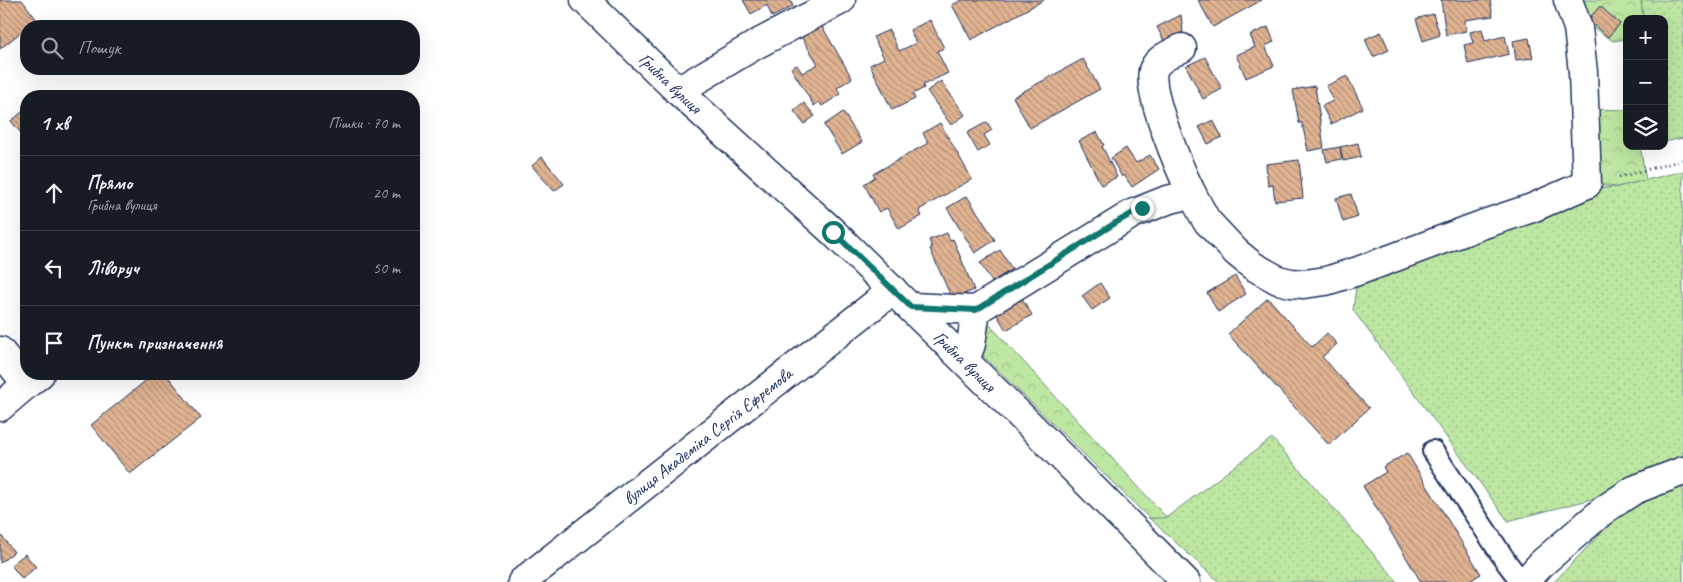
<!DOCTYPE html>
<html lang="uk">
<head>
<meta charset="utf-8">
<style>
  :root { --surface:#171b24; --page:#242831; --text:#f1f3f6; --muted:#9ea1a6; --line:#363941 }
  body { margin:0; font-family:Caveat,sans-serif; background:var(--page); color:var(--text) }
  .controls { position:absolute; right:15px; top:15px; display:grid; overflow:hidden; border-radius:10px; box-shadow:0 5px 20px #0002 }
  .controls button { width:45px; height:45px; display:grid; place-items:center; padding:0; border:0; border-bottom:1px solid var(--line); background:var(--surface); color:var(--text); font:25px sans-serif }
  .stop { position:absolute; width:15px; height:15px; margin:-11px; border:4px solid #0f766e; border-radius:50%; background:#fff }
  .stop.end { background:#0f766e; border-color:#fff; box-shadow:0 1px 5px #0008 }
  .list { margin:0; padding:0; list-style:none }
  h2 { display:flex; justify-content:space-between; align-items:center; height:65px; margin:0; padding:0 20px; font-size:21px }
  h2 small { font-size:16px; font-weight:400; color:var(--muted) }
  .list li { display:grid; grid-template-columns:32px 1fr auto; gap:15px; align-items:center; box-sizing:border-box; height:75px; padding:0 20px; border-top:1px solid var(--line) }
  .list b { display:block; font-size:19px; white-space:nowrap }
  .list p { margin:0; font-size:16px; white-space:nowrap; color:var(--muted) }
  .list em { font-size:16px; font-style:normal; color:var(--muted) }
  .icon { flex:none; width:28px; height:28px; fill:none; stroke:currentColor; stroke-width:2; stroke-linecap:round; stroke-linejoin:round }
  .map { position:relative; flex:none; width:1683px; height:582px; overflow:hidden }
  .search { position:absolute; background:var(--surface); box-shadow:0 5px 20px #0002; left:20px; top:20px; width:400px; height:55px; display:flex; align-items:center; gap:12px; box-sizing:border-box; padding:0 18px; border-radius:20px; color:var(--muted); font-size:19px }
  .panel { position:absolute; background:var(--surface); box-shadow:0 5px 20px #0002; left:20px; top:90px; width:400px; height:290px; border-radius:20px }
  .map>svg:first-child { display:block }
  .grass { fill:url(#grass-dots); stroke:#6c8a80 }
  .forest { fill:url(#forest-crowns); stroke:#6c8a80 }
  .building { fill:url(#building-back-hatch); stroke:#1b2f5e }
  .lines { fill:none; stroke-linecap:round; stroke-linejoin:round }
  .lane-casing { stroke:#1b2f5e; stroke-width:24 }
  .street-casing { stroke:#1b2f5e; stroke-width:31 }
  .path { stroke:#1b2f5e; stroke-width:3; stroke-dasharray:1 4; stroke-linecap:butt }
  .lane { stroke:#fff; stroke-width:20 }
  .street { stroke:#fff; stroke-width:28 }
  .route { stroke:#0f766e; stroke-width:6 }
  .labels { text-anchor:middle; stroke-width:4.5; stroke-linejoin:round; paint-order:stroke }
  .street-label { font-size:18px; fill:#1b2f5e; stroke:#fff }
</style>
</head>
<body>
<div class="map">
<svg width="1683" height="582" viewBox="0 0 1683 582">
  <defs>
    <pattern id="grass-dots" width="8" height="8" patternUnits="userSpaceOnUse" patternTransform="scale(1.25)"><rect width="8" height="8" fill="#bde6a2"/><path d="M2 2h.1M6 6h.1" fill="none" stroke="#a2c68e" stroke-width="1.8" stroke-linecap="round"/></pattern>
    <pattern id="forest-crowns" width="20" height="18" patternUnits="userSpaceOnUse" patternTransform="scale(1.25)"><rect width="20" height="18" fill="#bde6a2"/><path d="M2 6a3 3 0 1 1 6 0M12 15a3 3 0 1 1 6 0" fill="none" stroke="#a2c68e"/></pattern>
    <pattern id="building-back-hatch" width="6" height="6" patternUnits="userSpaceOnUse" patternTransform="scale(1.25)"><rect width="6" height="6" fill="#e0b391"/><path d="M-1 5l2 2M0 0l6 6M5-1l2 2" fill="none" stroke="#b5927a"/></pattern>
  </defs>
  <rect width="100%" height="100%" fill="#fff"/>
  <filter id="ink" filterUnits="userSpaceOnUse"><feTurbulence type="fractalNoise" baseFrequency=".02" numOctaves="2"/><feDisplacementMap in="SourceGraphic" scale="10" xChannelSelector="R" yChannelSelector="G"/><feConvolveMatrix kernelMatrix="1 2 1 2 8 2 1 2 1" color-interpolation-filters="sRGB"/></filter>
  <g filter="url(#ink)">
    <path class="grass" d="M1641,0H1683V138L1664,142V19H1643Z
      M1683,171V471L1646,485L1508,521L1353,310L1358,271L1574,190L1617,187Z
      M1272,438L1398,582H1219L1149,518L1167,517Z
      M1683,481V582H1554L1617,516Z"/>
    <path class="forest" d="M1568,0H1641L1643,19H1627V39L1613,41L1574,15Z
      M1585,109L1627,110V146H1640L1646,180L1617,187L1587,184Z
      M976,310L1167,518H1149L971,344Z"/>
    <path class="building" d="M0,0H22L37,20L29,26H26V28L0,49Z
      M743,0H790L793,6L772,17L767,5L751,14Z
      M962,0H1044L971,40L952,5Z
      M1198,0H1262L1213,27Z
      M1441,0H1490L1493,16L1465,20L1466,31L1446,35Z
      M1600,6L1620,24L1608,37L1588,20Z
      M1433,14L1440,35L1423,41L1416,19Z
      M1181,15L1183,32L1164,41L1157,27Z
      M930,20L944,48L937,51L948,73L923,85L924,88L913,94L915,99L892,110L870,65L884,58L873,37L889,30L899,51L916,43L910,30Z
      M820,23L852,78L837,88L841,94L822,106L819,102L814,106L791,68L797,65L802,73L818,64L800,35Z
      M1268,27L1274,42L1265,46L1274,66L1246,78L1236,55L1255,47L1250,35Z
      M1482,29L1485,41L1505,36L1509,54L1468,64L1464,45L1473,43L1470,32Z
      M1381,32L1389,50L1373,57L1365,39Z
      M1529,38L1533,58L1516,60L1513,41Z
      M1205,57L1222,89L1203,99L1186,66Z
      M1083,59L1100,89L1030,128L1013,97Z
      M1347,76L1363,108L1331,124L1322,106L1333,101L1326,86Z
      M941,81L965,115L951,125L927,91Z
      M1315,86L1324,148L1308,151L1302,123H1299L1293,90Z
      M804,103L815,116L804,124L794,111Z
      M26,109V139L11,121Z
      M843,112L862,142L842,154L824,125Z
      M1213,120L1222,137L1208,144L1199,127Z
      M987,122L992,130L984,135L990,145L978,152L967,133Z
      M940,123L972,179L919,210L922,216L899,229L887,208L879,212L864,184L875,177L873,174L928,143L923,133Z
      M1097,132L1104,145L1102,146L1117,177L1101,185L1079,141Z
      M1358,143L1361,157L1343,161L1340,147Z
      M1340,147L1342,159L1327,162L1324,150Z
      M1126,148L1136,163L1150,155L1159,169L1132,187L1124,175L1122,177L1111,158Z
      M542,157L564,184L554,191L532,166Z
      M1299,160L1303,198L1275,201L1273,185L1268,186L1266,164Z
      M1351,194L1358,217L1343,222L1336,198Z
      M967,196L995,240L975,253L947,208Z
      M947,233L950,240L953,239L974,290L952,299L930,249L932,248L929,240Z
      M1000,250L1012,269L992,282L980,263Z
      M1235,276L1246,294L1218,312L1207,293Z
      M1100,283L1110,298L1092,310L1082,296Z
      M1020,295L1032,315L1006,330L994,310Z
      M1268,298L1312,347L1327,333L1337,344L1322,357L1369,408L1329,445L1228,334Z
      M154,374H166L201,418L130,474L91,425Z
      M1407,453L1481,574L1468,582H1421L1363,486L1386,472L1383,467Z
      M0,534L14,552L0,563Z
      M25,554L36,567L22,579L11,565Z"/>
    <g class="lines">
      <g class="lane-casing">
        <path id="lane" d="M1433,451L1507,563L1517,576L1524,582"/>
      </g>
      <g class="street-casing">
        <g id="street">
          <path id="s1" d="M585,0L678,91L833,232L1031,426L1186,582"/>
          <path d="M1182,48C1172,53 1159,58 1154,68C1144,87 1182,174 1192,194"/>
          <path d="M678,91L757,44L841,0"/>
          <path d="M911,307L976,310L1132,214L1167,200L1192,194L1206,220L1236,252L1253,266L1278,280L1291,283L1304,284L1326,281L1358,271L1484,224L1532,208L1587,184L1583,72L1578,28L1568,0"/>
          <path d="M0,351L27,384L40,374"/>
          <path d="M965,361L971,344L976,310"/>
          <path d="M0,407L27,384"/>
          <path id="s2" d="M522,582L893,290"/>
          <path d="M1525,582L1542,563L1605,509L1634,490L1683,471"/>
        </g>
      </g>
      <path class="path" d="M1619,177L1683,160"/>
      <use href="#lane" class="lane"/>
      <use href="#street" class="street"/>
    </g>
  </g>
  <g class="lines" filter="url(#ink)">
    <path class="route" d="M833,232L911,307L976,310L1117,222L1142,208"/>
  </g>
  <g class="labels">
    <g class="street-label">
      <text dy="6" stroke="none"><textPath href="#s1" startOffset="119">Грибна вулиця</textPath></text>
      <text dy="6" stroke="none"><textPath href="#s1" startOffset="524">Грибна вулиця</textPath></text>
      <text dy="6" stroke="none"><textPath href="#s2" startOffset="236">вулиця Академіка Сергія Єфремова</textPath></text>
    </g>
  </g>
</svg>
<div class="controls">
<button>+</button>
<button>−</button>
<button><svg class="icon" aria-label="layers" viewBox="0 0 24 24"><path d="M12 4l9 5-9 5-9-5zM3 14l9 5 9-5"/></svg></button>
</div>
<div class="stop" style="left:833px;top:232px"></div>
<div class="stop end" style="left:1142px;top:208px"></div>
<div class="search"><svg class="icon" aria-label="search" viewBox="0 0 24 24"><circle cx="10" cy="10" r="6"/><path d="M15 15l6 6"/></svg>Пошук</div>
<section class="panel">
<h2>1 хв<small>Пішки · 70 m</small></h2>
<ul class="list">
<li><svg class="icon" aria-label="ahead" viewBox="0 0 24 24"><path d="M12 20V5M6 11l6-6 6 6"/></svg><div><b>Прямо</b><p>Грибна вулиця</p></div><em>20 m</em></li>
<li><svg class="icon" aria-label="left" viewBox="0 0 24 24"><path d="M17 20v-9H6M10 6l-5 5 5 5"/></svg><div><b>Ліворуч</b></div><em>50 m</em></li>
<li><svg class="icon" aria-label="arrive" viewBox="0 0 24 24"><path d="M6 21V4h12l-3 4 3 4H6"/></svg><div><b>Пункт призначення</b></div></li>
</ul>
</section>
</div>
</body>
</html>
